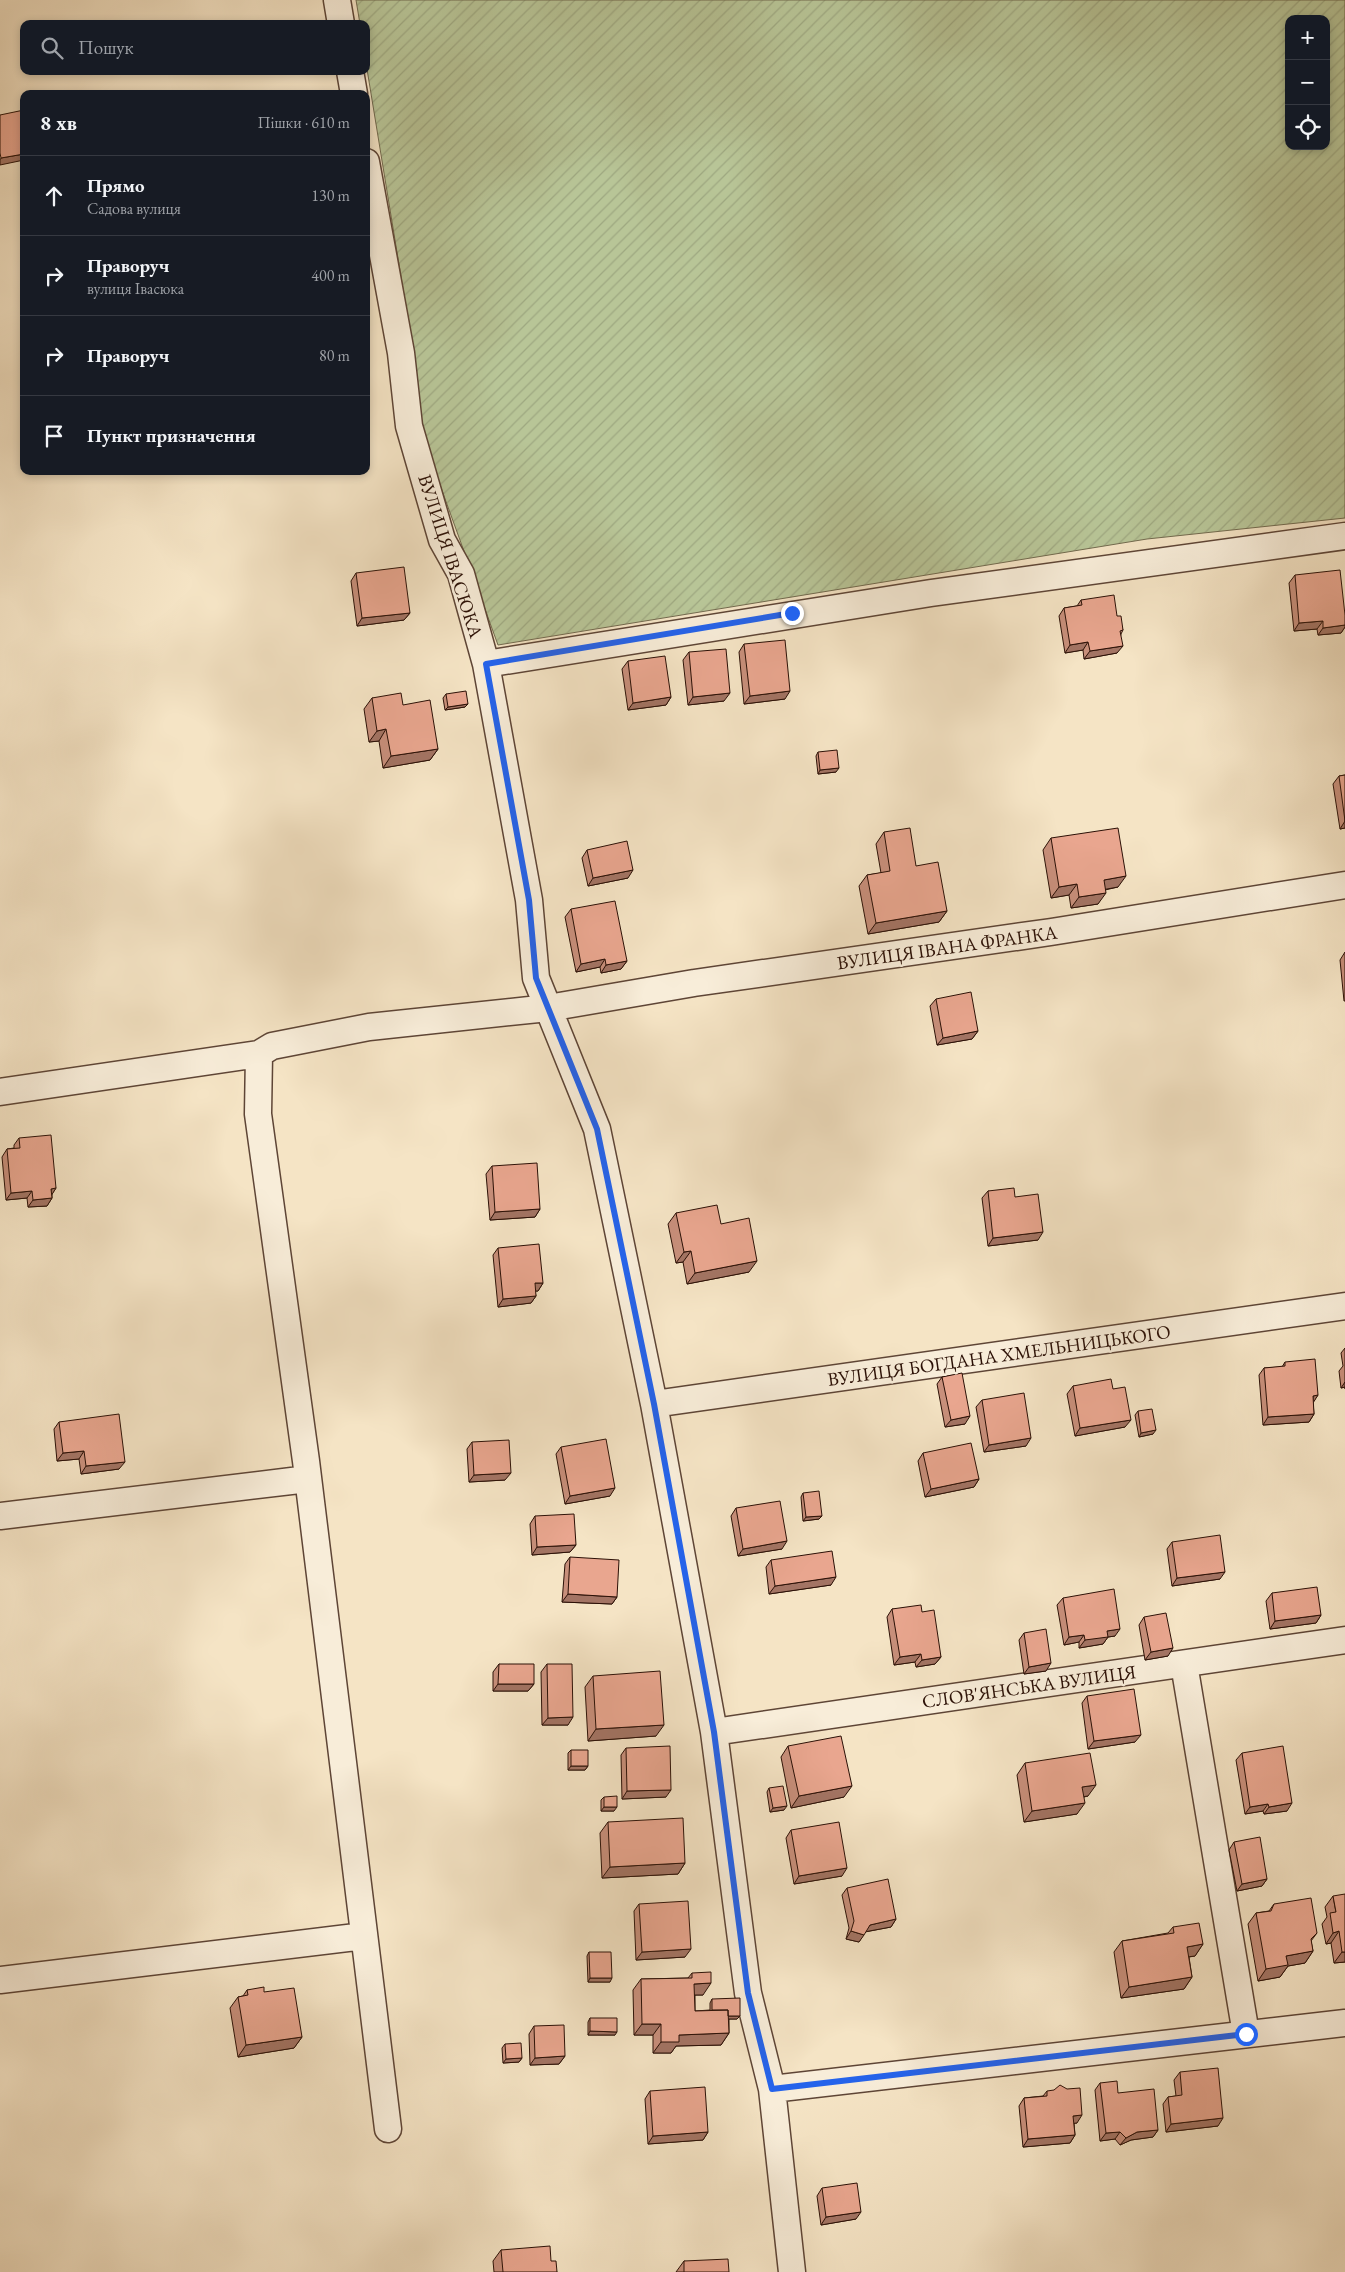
<!DOCTYPE html>
<html lang="uk">
<head>
<meta charset="utf-8">
<style>
  :root { --surface:#171b24; --page:#242831; --text:#f1f3f6; --muted:#9ea1a6; --line:#363941 }
  body { margin:0; font-family:"EB Garamond",serif; background:var(--page); color:var(--text) }
  .controls { position:absolute; right:15px; top:15px; display:grid; overflow:hidden; border-radius:10px; box-shadow:0 2px 8px #0003 }
  .controls button { width:45px; height:45px; display:grid; place-items:center; padding:0; border:0; border-bottom:1px solid var(--line); background:var(--surface); color:var(--text); font:25px sans-serif }
  .stop { position:absolute; width:15px; height:15px; margin:-11px; border:4px solid #2563eb; border-radius:50%; background:#fff }
  .stop.end { background:#2563eb; border-color:#fff; box-shadow:0 1px 5px #0008 }
  .list { margin:0; padding:0; list-style:none }
  h2 { display:flex; justify-content:space-between; align-items:center; height:65px; margin:0; padding:0 20px; font-size:21px }
  h2 small { font-size:16px; font-weight:400; color:var(--muted) }
  .list li { display:grid; grid-template-columns:32px 1fr auto; gap:15px; align-items:center; box-sizing:border-box; height:80px; padding:0 20px; border-top:1px solid var(--line) }
  .list b { display:block; font-size:19px; white-space:nowrap }
  .list p { margin:0; font-size:16px; white-space:nowrap; color:var(--muted) }
  .list em { font-size:16px; font-style:normal; color:var(--muted) }
  .icon { flex:none; width:28px; height:28px; fill:none; stroke:currentColor; stroke-width:2; stroke-linecap:round; stroke-linejoin:round }
  .map { position:relative; flex:none; width:1345px; height:2272px; overflow:hidden }
  .search { position:absolute; background:var(--surface); box-shadow:0 2px 8px #0003; left:20px; top:20px; width:350px; height:55px; display:flex; align-items:center; gap:12px; box-sizing:border-box; padding:0 18px; border-radius:10px; color:var(--muted); font-size:19px }
  .panel { position:absolute; background:var(--surface); box-shadow:0 2px 8px #0003; left:20px; top:90px; width:350px; height:385px; border-radius:10px }
  .map>svg:first-child { display:block }
  .garden { fill:url(#garden-furrows); stroke:#726a4e; fill-rule:evenodd }
  .lines { fill:none; stroke-linecap:round; stroke-linejoin:round }
  .minor-casing { stroke:#5e4536; stroke-width:29 }
  .minor { stroke:#f8edd9; stroke-width:26 }
  .wall { fill:#c88f7b; stroke:#2b1006 }
  .shaded-wall { fill:#a37464; stroke:#2b1006 }
  .building { fill:#e9a68f; stroke:#2b1006 }
  .route { stroke:#2563eb; stroke-width:6 }
  .labels { text-anchor:middle; stroke-width:5; stroke-linejoin:round; paint-order:stroke }
  .street-label { font-size:19px; fill:#2b1006; stroke:#f8edd9 }
</style>
</head>
<body>
<div class="map">
<svg width="1345" height="2272" viewBox="0 0 1345 2272">
  <defs>
    <pattern id="garden-furrows" width="10" height="10" patternUnits="userSpaceOnUse" patternTransform="scale(1.25)"><rect width="10" height="10" fill="#b8c597"/><path d="M-1 1l2-2M0 10L10 0M9 11l2-2" fill="none" stroke="#9ea881"/></pattern>
  </defs>
  <rect width="100%" height="100%" fill="#f5e4c5"/>
  <filter id="stains"><feTurbulence type="fractalNoise" baseFrequency=".004" numOctaves="4"/><feColorMatrix values="0 0 0 0 .2 0 0 0 0 .09 0 0 0 0 .02 0 0 0 .5 -.17"/></filter>
  <radialGradient id="worn" r=".72"><stop offset=".6" stop-color="#630" stop-opacity="0"/><stop offset="1" stop-color="#630" stop-opacity=".3"/></radialGradient>
  <path class="garden" d="M356,0H1345V518L1147,539L498,645L419,427L414,356L366,63V24H360ZM1289,19H1326V146H1289Z"/>
  <g class="lines">
    <g class="minor-casing">
      <path id="minor" d="M337,0L341,24
        M350,71L354,94
        M366,162L401,353L409,426L442,540L461,574L486,664L529,900L536,978L597,1129L654,1404L714,1732L748,1993L772,2089L792,2272
        M486,664L931,593L1345,536
        M259,1054L258,1114L306,1461L388,2129
        M0,1092L259,1054L272,1046L369,1027L548,1008L694,983L1051,932L1345,885
        M654,1404L1345,1306
        M0,1516L308,1479
        M1184,1664L1246,2034
        M714,1732L1345,1640
        M0,1980L364,1936
        M772,2089L1345,2023"/>
    </g>
    <use href="#minor" class="minor"/>
  </g>
  <path class="wall" d="M356,573L410,613L404,620L357,626L351,581Z
    M1295,575L1345,615V627L1341,633L1318,635L1317,629L1294,631L1289,583Z
    M1081,600L1117,616L1123,630L1121,634L1117,653L1084,659L1083,650L1065,653L1059,616L1064,608L1077,606Z
    M744,644L785,699L744,704L739,652Z
    M689,652L724,701L688,705L683,660Z
    M628,661L671,697L666,705L628,710L622,669Z
    M446,694L468,704L465,707L445,710L443,698Z
    M372,698L403,705L438,749L430,760L383,768L379,741L369,742L364,709Z
    M818,752L836,772L818,774L816,756Z
    M1345,775V828L1340,829L1333,784L1339,776Z
    M884,832L947,911L939,922L868,934L859,886L867,875L881,873L876,844Z
    M1051,838L1118,887L1105,890L1098,904L1071,908L1069,895L1051,898L1043,850Z
    M587,850L628,878L588,886L582,858Z
    M571,909L627,961L621,969L601,973L600,967L576,972L565,917Z
    M1345,952V1001H1344L1340,960Z
    M936,999L978,1031L972,1039L937,1045L930,1006Z
    M19,1138L56,1188L52,1194V1198L47,1206L28,1207L27,1198L6,1200L2,1157L7,1149L14,1148V1145Z
    M492,1166L540,1209L535,1217L490,1220L486,1174Z
    M988,1191L1015,1197L1038,1240L988,1246L982,1198Z
    M676,1213L721,1224L749,1272L687,1284L683,1262L676,1263L668,1224Z
    M498,1248L543,1283L538,1291H535L536,1296L531,1303L498,1307L493,1255Z
    M1345,1348V1389V1387L1341,1388L1339,1371L1343,1366L1341,1353Z
    M1285,1362L1318,1395L1313,1402L1314,1414L1309,1422L1263,1425L1259,1375L1264,1368L1282,1367Z
    M942,1377L965,1424L945,1427L937,1384Z
    M1073,1386L1113,1389L1125,1427L1075,1436L1067,1394Z
    M982,1400L1026,1446L984,1452L976,1407Z
    M1138,1411L1153,1434L1139,1437L1135,1415Z
    M59,1422L119,1469L81,1474L79,1459L57,1461L54,1429Z
    M472,1442L505,1480L469,1482L467,1449Z
    M561,1447L610,1496L565,1504L556,1454Z
    M923,1453L979,1479L974,1487L925,1497L918,1461Z
    M803,1493L819,1519L803,1521L801,1497Z
    M736,1508L782,1549L738,1556L731,1516Z
    M535,1516L576,1545L570,1552L532,1555L530,1524Z
    M1172,1542L1220,1579L1172,1586L1167,1549Z
    M570,1557L617,1597L612,1604L562,1602L565,1564Z
    M771,1560L831,1585L769,1594L766,1567Z
    M1272,1593L1321,1615L1316,1623L1270,1629L1266,1601Z
    M1063,1598L1115,1636L1108,1637L1103,1644L1079,1648V1642L1064,1645L1057,1605Z
    M892,1609L922,1612L941,1657L935,1664L916,1667L915,1662L894,1665L887,1617Z
    M1144,1617L1168,1656L1145,1660L1139,1625Z
    M1024,1633L1046,1671L1024,1674L1019,1640Z
    M499,1664L534,1684L528,1691H493V1672Z
    M547,1664L568,1725H542L541,1672Z
    M593,1676L656,1736L588,1741L585,1687Z
    M1087,1696L1135,1742L1088,1749L1082,1703Z
    M788,1746L844,1797L791,1808L781,1757Z
    M626,1748L666,1797L622,1799L621,1755Z
    M571,1750L588,1766L585,1770H568V1753Z
    M1242,1753L1287,1811L1264,1814L1263,1811L1245,1814L1236,1760Z
    M1025,1763L1088,1796L1084,1797L1077,1814L1024,1822L1017,1775Z
    M769,1788L784,1810L770,1812L767,1792Z
    M604,1797L614,1811H601V1800Z
    M608,1822L685,1863L678,1874L602,1878L600,1833Z
    M791,1830L842,1876L794,1884L786,1838Z
    M1234,1842L1267,1879L1262,1886L1237,1891L1229,1850Z
    M847,1888L896,1919L891,1927L865,1932L859,1942L846,1939L849,1928L842,1895Z
    M1333,1896L1345,1962L1334,1963L1331,1943L1326,1944L1322,1924L1327,1917L1325,1907Z
    M639,1904L685,1957L636,1960L634,1911Z
    M1274,1904L1317,1933L1311,1941L1313,1951L1305,1963L1288,1966L1280,1977L1258,1981L1248,1924L1256,1913L1269,1911Z
    M1173,1927L1203,1944L1195,1956L1189,1957L1192,1977L1184,1989L1121,1998L1114,1952L1122,1941L1168,1933Z
    M589,1952L610,1982H588L587,1956Z
    M692,1973L703,1995H695V2011L710,2010V2003L712,1999L740,2016L737,2019H729V2033L721,2045L676,2046L671,2053H653V2035H634L633,1990L641,1979L688,1978Z
    M247,1990L264,1992L302,2037L294,2048L238,2057L230,2008L238,1997L243,1996Z
    M590,2018L615,2035H588V2022Z
    M534,2026L565,2056L559,2064L530,2065L529,2034Z
    M505,2044L522,2058L519,2062L503,2063L502,2048Z
    M1180,2072L1218,2126L1166,2132L1163,2104L1168,2097L1176,2096L1174,2080Z
    M1100,2083L1118,2093L1158,2130L1153,2137L1131,2140L1120,2145L1115,2139L1100,2141L1095,2090Z
    M650,2091L708,2132L703,2140L648,2144L645,2099Z
    M1047,2091L1077,2123H1074L1075,2135L1070,2143L1023,2147L1019,2106L1024,2098L1043,2096Z
    M822,2188L856,2219L821,2225L817,2196Z
    M501,2250L551,2261L557,2272H494L493,2261Z
    M684,2261L729,2272H676Z"/>
  <path class="shaded-wall" d="M24,154V160L0,165V160L1,158Z
    M410,613L404,620L357,626L362,618Z
    M1323,621L1317,629L1294,631L1299,623Z
    M1345,625V627L1341,633L1318,635L1323,628Z
    M1088,642L1083,650L1065,653L1070,645Z
    M1123,646L1117,653L1084,659L1090,651Z
    M790,691L785,699L744,704L750,696Z
    M730,693L724,701L688,705L693,697Z
    M671,697L666,705L628,710L633,703Z
    M468,704L465,707L445,710L448,707Z
    M386,729L379,741L369,742L377,731Z
    M438,749L430,760L383,768L391,756Z
    M839,768L836,772L818,774L820,770Z
    M1345,821V828L1340,829Z
    M633,870L628,878L588,886L593,878Z
    M1126,876L1118,887L1096,891L1104,880Z
    M1077,884L1069,895L1051,898L1059,887Z
    M1106,893L1098,904L1071,908L1079,897Z
    M947,911L939,922L868,934L876,923Z
    M605,959L600,967L576,972L581,964Z
    M627,961L621,969L601,973L606,965Z
    M978,1031L972,1039L937,1045L943,1038Z
    M56,1188L51,1196V1189Z
    M32,1191L27,1198L6,1200L11,1193Z
    M52,1198L47,1206L28,1207L33,1200Z
    M540,1209L535,1217L490,1220L495,1212Z
    M1043,1232L1038,1240L988,1246L993,1238Z
    M691,1251L683,1262L676,1263L684,1252Z
    M757,1261L749,1272L687,1284L695,1273Z
    M535,1283H543L538,1291H529Z
    M536,1296L531,1303L498,1307L503,1299Z
    M1345,1382V1387L1341,1388Z
    M1318,1395L1313,1403V1396Z
    M1314,1414L1309,1422L1263,1425L1268,1417Z
    M970,1416L965,1424L945,1427L951,1420Z
    M1131,1420L1125,1427L1075,1436L1080,1428Z
    M1156,1430L1153,1434L1139,1437L1141,1433Z
    M1031,1438L1026,1446L984,1452L989,1445Z
    M84,1451L79,1459L57,1461L63,1453Z
    M125,1462L119,1469L81,1474L86,1466Z
    M511,1473L505,1480L469,1482L474,1475Z
    M979,1479L974,1487L925,1497L931,1489Z
    M615,1488L610,1496L565,1504L570,1496Z
    M822,1516L819,1519L803,1521L806,1517Z
    M787,1541L782,1549L738,1556L743,1549Z
    M576,1545L570,1552L532,1555L537,1547Z
    M1225,1572L1220,1579L1172,1586L1177,1578Z
    M836,1577L831,1585L769,1594L775,1586Z
    M568,1594L617,1597L612,1604L562,1602Z
    M1321,1615L1316,1623L1270,1629L1275,1621Z
    M1120,1629L1115,1636L1108,1637L1103,1644L1079,1648L1085,1640L1107,1631Z
    M1084,1635L1079,1642L1064,1645L1069,1637Z
    M1173,1648L1168,1656L1145,1660L1151,1652Z
    M921,1654L915,1662L894,1665L900,1657Z
    M941,1657L935,1664L916,1667L922,1660Z
    M1051,1663L1046,1671L1024,1674L1029,1667Z
    M498,1684H534L528,1691H493Z
    M573,1717L568,1725H542L548,1718Z
    M664,1725L656,1736L588,1741L596,1729Z
    M1141,1735L1135,1742L1088,1749L1094,1741Z
    M571,1766H588L585,1770H568Z
    M1096,1785L1088,1796L1074,1798L1082,1787Z
    M852,1786L844,1797L791,1808L799,1796Z
    M671,1790L666,1797L622,1799L627,1791Z
    M1085,1803L1077,1814L1024,1822L1032,1811Z
    M1292,1803L1287,1811L1264,1814L1269,1807Z
    M1268,1804L1263,1811L1245,1814L1250,1807Z
    M787,1806L784,1810L770,1812L773,1808Z
    M604,1807H617L614,1811H601Z
    M685,1863L678,1874L602,1878L610,1867Z
    M847,1868L842,1876L794,1884L799,1876Z
    M1267,1879L1262,1886L1237,1891L1242,1884Z
    M896,1919L891,1927L864,1932L870,1925Z
    M851,1931L864,1935L859,1942L846,1939Z
    M1339,1931L1331,1943L1326,1944L1333,1933Z
    M1203,1944L1195,1956L1179,1958L1187,1947Z
    M691,1949L685,1957L636,1960L642,1952Z
    M1313,1951L1305,1963L1288,1966L1280,1977L1258,1981L1266,1969L1286,1956Z
    M1342,1952H1345V1962L1334,1963Z
    M1192,1977L1184,1989L1121,1998L1129,1987Z
    M590,1978H612L610,1982H588Z
    M711,1983L703,1995H686L694,1984Z
    M712,2016H740L737,2019H710Z
    M642,2024H661L653,2035H634Z
    M590,2031L617,2032L615,2035H588Z
    M729,2033L721,2045L676,2046L671,2053H653L661,2042L679,2035Z
    M302,2037L294,2048L238,2057L246,2045Z
    M565,2056L559,2064L530,2065L535,2058Z
    M522,2058L519,2062L503,2063L506,2059Z
    M1082,2115L1077,2123L1068,2124L1073,2116Z
    M1223,2118L1218,2126L1166,2132L1171,2124Z
    M1158,2130L1153,2137L1131,2140L1120,2145L1126,2138L1137,2132Z
    M708,2132L703,2140L648,2144L653,2136Z
    M1120,2132L1115,2139L1100,2141L1106,2133Z
    M1075,2135L1070,2143L1023,2147L1028,2139Z
    M861,2212L856,2219L821,2225L826,2217Z"/>
  <path class="building" d="M24,110V154L1,158L0,153V115Z
    M404,567L410,613L362,618L356,573Z
    M1340,570L1345,615V625L1323,628V621L1299,623L1295,575Z
    M1114,595L1117,616H1121L1123,630L1120,631L1123,646L1090,651L1088,642L1070,645L1064,608L1082,605L1081,600Z
    M785,640L790,691L750,696L744,644Z
    M726,649L730,693L693,697L689,652Z
    M665,656L671,697L633,703L628,661Z
    M466,691L468,704L448,707L446,694Z
    M401,693L403,705L430,700L438,749L391,756L386,729L377,731L372,698Z
    M837,750L839,768L820,770L818,752Z
    M1345,775V821L1339,776Z
    M910,828L916,866L938,862L947,911L876,923L867,875L890,871L884,832Z
    M1118,828L1126,876L1104,880L1106,893L1079,897L1077,884L1059,887L1051,838Z
    M627,841L633,870L593,878L587,850Z
    M615,901L627,961L606,965L605,959L581,964L571,909Z
    M971,992L978,1031L943,1038L936,999Z
    M51,1135L56,1188L51,1189L52,1198L33,1200L32,1191L11,1193L7,1149L20,1148L19,1138Z
    M537,1163L540,1209L495,1212L492,1166Z
    M1014,1188L1015,1197L1038,1194L1043,1232L993,1238L988,1191Z
    M717,1205L721,1224L749,1218L757,1261L695,1273L691,1251L684,1252L676,1213Z
    M539,1244L543,1283H535L536,1296L503,1299L498,1248Z
    M1315,1359L1318,1395L1313,1396L1314,1414L1268,1417L1264,1368L1285,1366V1362Z
    M962,1373L970,1416L951,1420L942,1377Z
    M1111,1379L1113,1389L1125,1387L1131,1420L1080,1428L1073,1386Z
    M1024,1393L1031,1438L989,1445L982,1400Z
    M1152,1409L1156,1430L1141,1433L1138,1411Z
    M119,1414L125,1462L86,1466L84,1451L63,1453L59,1422Z
    M606,1439L615,1488L570,1496L561,1447Z
    M509,1440L511,1473L474,1475L472,1442Z
    M971,1443L979,1479L931,1489L923,1453Z
    M819,1491L822,1516L806,1517L803,1493Z
    M780,1501L787,1541L743,1549L736,1508Z
    M574,1514L576,1545L537,1547L535,1516Z
    M1220,1535L1225,1572L1177,1578L1172,1542Z
    M832,1551L836,1577L775,1586L771,1560Z
    M570,1557L619,1560L617,1597L568,1594Z
    M1317,1587L1321,1615L1275,1621L1272,1593Z
    M1114,1589L1120,1629L1107,1631L1108,1637L1085,1640L1084,1635L1069,1637L1063,1598Z
    M921,1605L922,1612L934,1610L941,1657L922,1660L921,1654L900,1657L892,1609Z
    M1166,1613L1173,1648L1151,1652L1144,1617Z
    M1046,1629L1051,1663L1029,1667L1024,1633Z
    M499,1664H534V1684H498Z
    M547,1664H572L573,1717L548,1718Z
    M660,1671L664,1725L596,1729L593,1676Z
    M1134,1689L1141,1735L1094,1741L1087,1696Z
    M841,1736L852,1786L799,1796L788,1746Z
    M670,1746L671,1790L627,1791L626,1748Z
    M1283,1746L1292,1803L1269,1807L1268,1804L1250,1807L1242,1753Z
    M571,1750H588V1766H571Z
    M1090,1753L1096,1785L1082,1787L1085,1803L1032,1811L1025,1763Z
    M783,1786L787,1806L773,1808L769,1788Z
    M617,1796V1807H604V1797Z
    M683,1818L685,1863L610,1867L608,1822Z
    M839,1822L847,1868L799,1876L791,1830Z
    M1260,1837L1267,1879L1242,1884L1234,1842Z
    M888,1879L896,1919L870,1925L864,1935L851,1931L854,1921L847,1888Z
    M1345,1894V1952H1342L1339,1931L1333,1933L1330,1913L1336,1912L1333,1896Z
    M1311,1898L1317,1933L1311,1939L1313,1951L1286,1956L1288,1965L1266,1969L1256,1913L1271,1911L1274,1904Z
    M688,1901L691,1949L642,1952L639,1904Z
    M1199,1923L1203,1944L1187,1947L1192,1977L1129,1987L1122,1941L1174,1933L1173,1927Z
    M589,1952H611L612,1978H590Z
    M711,1972V1983L694,1984L695,2011L728,2010L729,2033L679,2035V2042H661V2024H642L641,1979L692,1978V1973Z
    M264,1987V1992L294,1988L302,2037L246,2045L238,1997L248,1995L247,1990Z
    M740,1998V2016H728V2010H712V1999Z
    M590,2018H617V2032L590,2031Z
    M564,2025L565,2056L535,2058L534,2026Z
    M521,2043L522,2058L506,2059L505,2044Z
    M1218,2068L1223,2118L1171,2124L1168,2097L1182,2095L1180,2072Z
    M1117,2081L1118,2093L1154,2089L1158,2130L1137,2132L1126,2138L1120,2132L1106,2133L1100,2083Z
    M1060,2085L1067,2089L1080,2088L1082,2115L1073,2116L1075,2135L1028,2139L1024,2098L1047,2096V2091L1054,2090Z
    M705,2087L708,2132L653,2136L650,2091Z
    M857,2183L861,2212L826,2217L822,2188Z
    M550,2246L551,2261H556L557,2272H503L501,2250Z
    M728,2259L729,2272H684V2261Z"/>
  <g class="lines">
    <path class="route" d="M792,613L486,664L529,900L536,978L597,1129L654,1404L714,1732L748,1993L772,2089L1246,2034"/>
  </g>
  <g class="labels">
    <g class="street-label">
      <text transform="translate(451 556) rotate(72)" y="7">ВУЛИЦЯ ІВАСЮКА</text>
      <text transform="translate(947 947) rotate(-8)" y="7">ВУЛИЦЯ ІВАНА ФРАНКА</text>
      <text transform="translate(999 1355) rotate(-8)" y="7">ВУЛИЦЯ БОГДАНА ХМЕЛЬНИЦЬКОГО</text>
      <text transform="translate(1029 1686) rotate(-8)" y="7">СЛОВ'ЯНСЬКА ВУЛИЦЯ</text>
    </g>
  </g>
  <rect width="100%" height="100%" filter="url(#stains)"/>
  <rect width="100%" height="100%" fill="url(#worn)"/>
</svg>
<div class="controls">
<button>+</button>
<button>−</button>
<button><svg class="icon" aria-label="locate" viewBox="0 0 24 24"><circle cx="12" cy="12" r="6"/><path d="M12 2v4M12 18v4M2 12h4M18 12h4"/></svg></button>
</div>
<div class="stop" style="left:1246px;top:2034px"></div>
<div class="stop end" style="left:792px;top:613px"></div>
<div class="search"><svg class="icon" aria-label="search" viewBox="0 0 24 24"><circle cx="10" cy="10" r="6"/><path d="M15 15l6 6"/></svg>Пошук</div>
<section class="panel">
<h2>8 хв<small>Пішки · 610 m</small></h2>
<ul class="list">
<li><svg class="icon" aria-label="ahead" viewBox="0 0 24 24"><path d="M12 20V5M6 11l6-6 6 6"/></svg><div><b>Прямо</b><p>Садова вулиця</p></div><em>130 m</em></li>
<li><svg class="icon" aria-label="right" viewBox="0 0 24 24"><path d="M7 20v-9h11M14 6l5 5-5 5"/></svg><div><b>Праворуч</b><p>вулиця Івасюка</p></div><em>400 m</em></li>
<li><svg class="icon" aria-label="right" viewBox="0 0 24 24"><path d="M7 20v-9h11M14 6l5 5-5 5"/></svg><div><b>Праворуч</b></div><em>80 m</em></li>
<li><svg class="icon" aria-label="arrive" viewBox="0 0 24 24"><path d="M6 21V4h12l-3 4 3 4H6"/></svg><div><b>Пункт призначення</b></div></li>
</ul>
</section>
</div>
</body>
</html>
